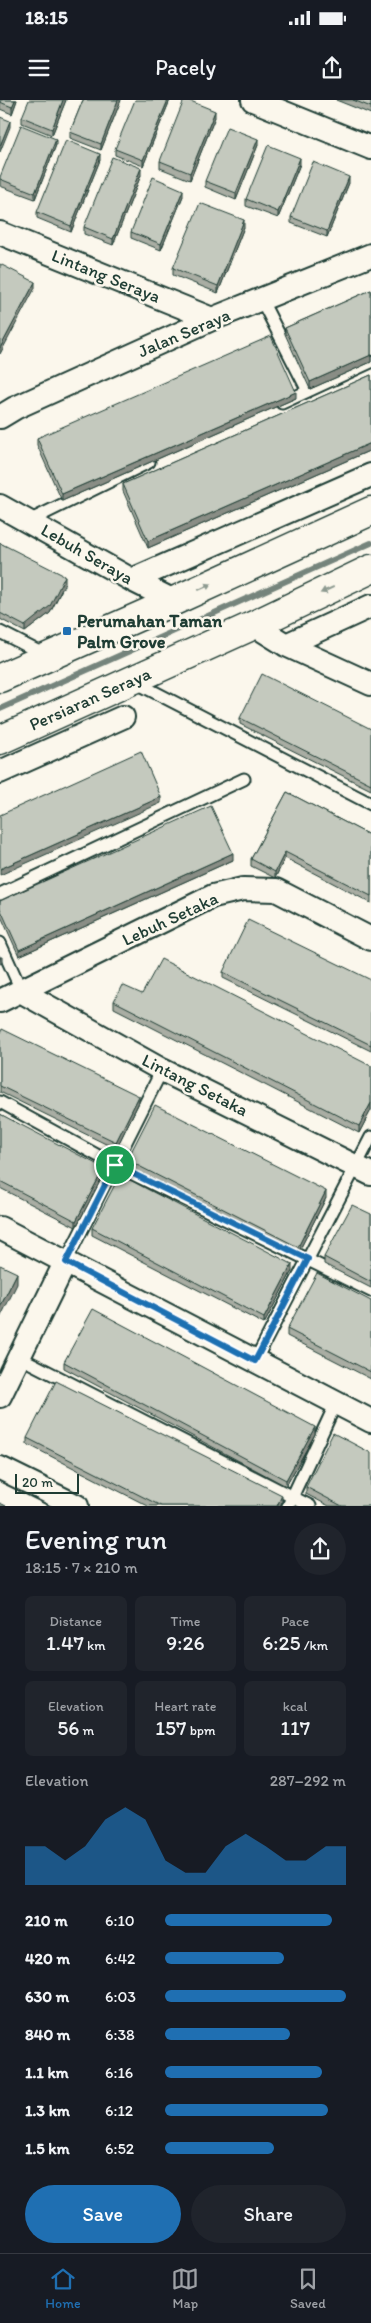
<!DOCTYPE html>
<html lang="en">
<head>
<meta charset="utf-8">
<style>
	:root { --surface:#171b24; --page:#20242c; --text:#f1f3f6; --muted:#9ea1a6; --line:#363941; --accent:#1f6fb2 }
	body { margin:0; font-family:Itim,sans-serif; background:var(--page); color:var(--text); height:100vh; display:flex; flex-direction:column; font-size:19px; white-space:nowrap }
	* { box-sizing:border-box; margin:0 }
	p { font-size:16px; color:var(--muted) }
	.icon { flex:none; width:28px; height:28px; fill:none; stroke:currentColor; stroke-width:2; stroke-linecap:round; stroke-linejoin:round }
	.map { position:relative; height:1406px; overflow:hidden }
	.details { display:flex; flex-direction:column; background:var(--surface); flex:1 }
	.details>* { flex:none }
	.scale { position:absolute; left:15px; bottom:12px; width:64px; box-sizing:border-box; padding-left:5px; border:2px solid #1f3d34; border-top:0; font-size:14px; line-height:18px; white-space:nowrap; color:#1f3d34; -webkit-text-stroke:4px #fbf7ec; paint-order:stroke }
	.pin { position:absolute; display:grid; place-items:center; width:42px; height:42px; color:#fff; margin:-21px; border:2px solid #fff; border-radius:50%; box-shadow:0 1px 5px #0007 }
	.round { display:grid; place-items:center; flex:none; width:52px; height:52px; border-radius:26px; background:var(--page) }
	.head { display:flex; align-items:center; justify-content:space-between; height:85px; padding:0 25px }
	h1 { font-size:28px; font-weight:600; line-height:38px }
	.metrics { display:grid; grid-template-columns:repeat(3,1fr); gap:8px; height:85px; padding:5px 25px }
	.metrics div { display:grid; align-content:center; border-radius:8px; background:var(--page); text-align:center }
	.metrics b { font-size:21px; font-weight:600 }
	.metrics small { font-size:14px; font-weight:400 }
	.metrics p { font-size:14px }
	.chart { height:140px; padding:10px 25px }
	.chart p { display:flex; justify-content:space-between }
	.chart svg { width:100%; height:90px; margin-top:5px; fill:var(--accent); opacity:.7 }
	.action { display:flex; gap:10px; margin-top:auto; padding:10px 25px }
	.action a { flex:1; height:58px; border-radius:30px; background:var(--accent); color:#fff; font-size:20px; font-weight:600; line-height:58px; text-align:center }
	.action a+a { background:var(--page); color:var(--text) }
	ul { padding:0 25px; list-style:none; font-size:16px }
	li { display:grid; grid-template-columns:80px 60px 1fr; align-items:center; height:38px }
	li i { height:12px; border-radius:6px; background:var(--accent) }
	.status { display:flex; justify-content:space-between; align-items:center; height:35px; padding:0 25px; background:var(--surface); direction:ltr }
	.status svg { height:14px; fill:currentColor }
	header { display:flex; justify-content:space-between; align-items:center; height:65px; padding:0 25px; background:var(--surface); font-size:22px; font-weight:600 }
	.tab-bar { display:flex; justify-content:space-around; align-items:center; height:70px; border-top:1px solid var(--line); background:var(--surface); font-size:14px; color:var(--muted) }
	.tab-bar a { display:grid; justify-items:center; gap:2px }
	.tab-bar .active { color:var(--accent) }
	.map>svg:first-child { display:block }
	.lines { fill:none; stroke-linecap:round; stroke-linejoin:round }
	.stream { stroke:#74847b; stroke-width:6 }
	.lane-casing { stroke:#1f3d34; stroke-width:15 }
	.street-casing { stroke:#1f3d34; stroke-width:26 }
	.secondary-casing { stroke:#1f3d34; stroke-width:31 }
	.lane { stroke:#fbf7ec; stroke-width:11 }
	.street { stroke:#fbf7ec; stroke-width:22 }
	.secondary { stroke:#fbf7ec; stroke-width:28 }
	.wall { fill:#a9ada3; stroke:#1f3d34 }
	.shaded-wall { fill:#898d85; stroke:#1f3d34 }
	.building { fill:#c4c9be; stroke:#1f3d34 }
	.oneway { fill:#8d9a90 }
	.route-casing { stroke:#fff; stroke-width:10 }
	.route { stroke:#1f6fb2; stroke-width:6 }
	.poi-dot { fill:#1f6fb2; stroke:#fbf7ec; stroke-width:2 }
	.labels { text-anchor:middle; stroke-width:5; stroke-linejoin:round; paint-order:stroke }
	.street-label { font-size:18px; fill:#1f3d34; stroke:#fbf7ec }
	.poi-label { font-size:18px; font-weight:bold; fill:#1f3d34; stroke:#fbf7ec; text-anchor:start }
</style>
</head>
<body>
<div class="status"><b>18:15</b><svg viewBox="0 0 49 12"><path d="M0 12V9h3v3zM5 12V6h3v6zM10 12V3h3v9zM15 12V0h3v12zM26 1h20v11H26zM47 4h2v5h-2z"/></svg></div>
<header><svg class="icon" aria-label="menu" viewBox="0 0 24 24"><path d="M4 6h16M4 12h16M4 18h16"/></svg>Pacely<svg class="icon" aria-label="share" viewBox="0 0 24 24"><path d="M12 15V3M7 8l5-5 5 5M5 13v7h14v-7"/></svg></header>
<div class="map">
<svg width="371" height="1406" viewBox="0 0 371 1406">
	<rect width="100%" height="100%" fill="#fbf7ec"/>
	<filter id="ink" filterUnits="userSpaceOnUse"><feTurbulence type="fractalNoise" baseFrequency=".02" numOctaves="2"/><feDisplacementMap in="SourceGraphic" scale="10" xChannelSelector="R" yChannelSelector="G"/><feConvolveMatrix kernelMatrix="1 2 1 2 8 2 1 2 1" color-interpolation-filters="sRGB"/></filter>
	<g filter="url(#ink)">
		<g class="lines">
			<!-- stream -->
			<path class="stream" d="M0 609 371 443"/>
			<!-- lane casing -->
			<g class="lane-casing">
				<path id="lane" d="M262 201 308 291
					M282 303 371 262
					M29 421 149 362
					M0 532 45 555
					M135 582 371 704
					M0 794 244 679
					M0 843 22 892
					M0 1002 115 1065 371 1191
					M66 1161 162 970
					M19 1257 310 1406
					M255 1261 371 1037
					M288 1406 336 1303"/>
			</g>
			<!-- street casing -->
			<g class="street-casing">
				<path id="street" d="M253 0 371 48
					M0 133 212 219
					M0 317 15 308 212 219 371 155
					M0 406 132 480 174 501
					M132 480 371 375
					M254 525 286 545 371 584
					M286 545 371 506
					M0 672 123 617
					M22 892 162 970 371 1074
					M0 901 213 796 243 789 276 790 371 839
					M0 1128 371 1321
					M0 1296 66 1161
					M0 1368 77 1406"/>
			</g>
			<!-- secondary casing -->
			<g class="secondary-casing">
				<path id="secondary" d="M0 578 174 501 371 411
					M0 640 254 525 371 469"/>
			</g>
			<!-- lane -->
			<use href="#lane" class="lane"/>
			<!-- street -->
			<use href="#street" class="street"/>
			<!-- secondary -->
			<use href="#secondary" class="secondary"/>
		</g>
		<!-- wall -->
		<path class="wall" d="M0 0H17L12 14 0 9Z
			M66 0 52 35 22 23V17Z
			M83 0H121L101 50 70 38V32Z
			M170 0 143 66 115 55V49Z
			M336 0H371V14Z
			M215 17 190 80 160 68V61Z
			M56 45 35 99 0 86V77Z
			M258 45 236 100 205 87V81Z
			M100 60 71 132 37 118V112Z
			M300 64 278 118 246 106V99Z
			M141 75 113 145 84 134V127Z
			M349 83 327 137 291 123V117Z
			M183 96 161 150 131 138V132Z
			M244 127 218 193 173 175V168Z
			M371 190V262L310 289 285 234V228Z
			M371 275V350L148 448 123 391V384Z
			M296 298 62 401 37 345V338Z
			M0 443 65 483 50 513 25 532 0 519Z
			M240 618 371 629V690L240 624Z
			M287 692 371 736V803L285 758 275 778 251 766V759Z
			M233 760 19 856 0 814V801Z
			M223 872 371 880V951L223 878Z
			M114 901 371 966V1010L359 1033 114 908Z
			M0 934 139 1002 116 1049 0 992Z
			M0 1014 104 1074 76 1127 0 1088Z
			M127 1060 326 1098 298 1153 127 1067Z
			M371 1114V1188L324 1164V1157Z
			M92 1128 292 1171 264 1224 92 1135Z
			M371 1201V1279L287 1236V1229Z
			M64 1262 315 1334 286 1386 64 1268Z
			M27 1338 282 1402 280 1406H148L27 1344Z
			M306 1387 371 1406H329L306 1394Z"/>
		<!-- shaded-wall -->
		<path class="shaded-wall" d="M15 0H17L12 14V7Z
			M63 0H66L52 35V29Z
			M118 0H121L101 50V44Z
			M168 0H170L143 66V60Z
			M215 11V17L190 80V73Z
			M10 21V27L0 52V46Z
			M56 39V45L35 99V93Z
			M258 39V45L236 100V93Z
			M100 54V60L71 132V126Z
			M300 58V64L278 118V112Z
			M141 68V75L113 145V139Z
			M349 77V83L327 137V131Z
			M183 90V96L161 150V144Z
			M244 120V127L218 193V186Z
			M35 182V188L0 254V248Z
			M371 255V262L310 289V282Z
			M296 292V298L62 401V394Z
			M371 343V350L148 448V441Z
			M65 476V483L50 513 25 532V526Z
			M161 697V703L0 775V769Z
			M285 752V758L275 778V772Z
			M233 753V760L19 856V850Z
			M0 857H2V863L0 864Z
			M139 996V1002L116 1049V1042Z
			M371 1003V1010L359 1033V1026Z
			M104 1068V1074L76 1127V1121Z
			M326 1091V1098L298 1153V1147Z
			M292 1164V1171L264 1224V1218Z
			M17 1173V1184L0 1218V1207Z
			M315 1327V1334L286 1386V1380Z
			M282 1395V1402L280 1406H277Z"/>
		<!-- building -->
		<path class="building" d="M0 0H15L12 7 0 2Z
			M29 0H63L52 29 22 17Z
			M83 0H118L101 44 70 32Z
			M135 0H168L143 60 115 49Z
			M184 0H188L215 11 190 73 160 61Z
			M353 0H371V7Z
			M0 17 10 21 0 46Z
			M21 25 56 39 35 93 0 79V77Z
			M227 27 258 39 236 93 205 81Z
			M66 40 100 54 71 126 37 112Z
			M268 45 300 58 278 112 246 99Z
			M112 57 141 68 113 139 84 127Z
			M313 62 349 77 327 131 291 117Z
			M153 77 183 90 161 144 131 132Z
			M200 103 244 120 218 186 173 168Z
			M0 164 35 182 0 248Z
			M371 190V255L310 282 285 228Z
			M271 236 296 292 62 394 37 338Z
			M371 275V343L148 441 123 384Z
			M0 443 65 476 50 506 25 526 0 513Z
			M262 574 371 629V684L240 618Z
			M141 651 161 697 0 769V715Z
			M287 692 371 736V796L285 752 275 772 251 759Z
			M211 706 233 753 19 850 0 808V801Z
			M248 820 371 880V945L223 872Z
			M161 859 371 966V1003L359 1026 114 901 122 885 142 894Z
			M2 929 139 996 116 1042 0 986V934Z
			M155 1005 326 1091 298 1147 127 1060Z
			M0 1014 104 1068 76 1121 0 1081Z
			M120 1075 292 1164 264 1218 92 1128Z
			M352 1105 371 1114V1182L324 1157Z
			M0 1165 17 1173 0 1207Z
			M317 1173 371 1201V1272L287 1229Z
			M93 1209 315 1327 286 1380 64 1262Z
			M56 1281 282 1395 277 1406H161L27 1338Z
			M333 1333 371 1353V1406H342L306 1387Z
			M0 1403 6 1406H0Z"/>
		<!-- one-way arrows -->
		<defs><path id="oneway-solid" d="M-6-.8H1V-3.2L6.5 0L1 3.2V.8H-6Z" transform="scale(1.25)"/></defs>
		<g class="oneway">
			<use href="#oneway-solid" transform="translate(205 487) rotate(-25)"/>
			<use href="#oneway-solid" transform="translate(327 490) rotate(155)"/>
		</g>
	</g>
	<g class="lines" filter="url(#ink)">
		<!-- route casing -->
		<g class="route-casing">
			<path id="route" d="M115 1065 308 1159 255 1261 66 1162Z"/>
		</g>
		<!-- route -->
		<use href="#route" class="route"/>
	</g>
	<!-- markers -->
	<rect class="poi-dot" x="62" y="526" width="10" height="10" rx="2.5"/>
	<g class="labels">
		<!-- street labels -->
		<g class="street-label">
			<text transform="translate(106 176) rotate(22)" y="6">Lintang Seraya</text>
			<text transform="translate(184 233) rotate(-23)" y="6">Jalan Seraya</text>
			<text transform="translate(87 454) rotate(30)" y="6">Lebuh Seraya</text>
			<text transform="translate(90 599) rotate(-24)" y="6">Persiaran Seraya</text>
			<text transform="translate(170 819) rotate(-25)" y="6">Lebuh Setaka</text>
			<text transform="translate(195 985) rotate(27)" y="6">Lintang Setaka</text>
		</g>
		<!-- poi labels -->
		<g class="poi-label">
			<text x="77" y="527">Perumahan Taman<tspan x="77" dy="21">Palm Grove</tspan></text>
		</g>
	</g>
</svg>
<div class="scale">20 m</div>
<div class="pin" style="left:115px;top:1065px;background:#1e9e55"><svg class="icon" aria-label="arrive" viewBox="0 0 24 24"><path d="M6 21V4h12l-3 4 3 4H6"/></svg></div>
</div>
<section class="details">
<div class="head"><div><h1>Evening run</h1><p>18:15 · 7 × 210 m</p></div><a class="round"><svg class="icon" aria-label="share" viewBox="0 0 24 24"><path d="M12 15V3M7 8l5-5 5 5M5 13v7h14v-7"/></svg></a></div>
<div class="metrics">
<div><p>Distance</p><b>1.47<small> km</small></b></div>
<div><p>Time</p><b>9:26</b></div>
<div><p>Pace</p><b>6:25<small> /km</small></b></div>
</div>
<div class="metrics">
<div><p>Elevation</p><b>56<small> m</small></b></div>
<div><p>Heart rate</p><b>157<small> bpm</small></b></div>
<div><p>kcal</p><b>117</b></div>
</div>
<div class="chart"><p><span>Elevation</span>287–292 m</p>
<svg viewBox="0 0 160 44" preserveAspectRatio="none"><path d="M0 44V25L10 25L20 32L30 25L40 12L50 6L60 12L70 32L80 38L90 38L100 25L110 19L120 25L130 32L140 32L150 25L160 25V44z"/></svg>
</div>
<ul>
<li><b>210 m</b>6:10<i style="width:92%"></i></li>
<li><b>420 m</b>6:42<i style="width:66%"></i></li>
<li><b>630 m</b>6:03<i style="width:100%"></i></li>
<li><b>840 m</b>6:38<i style="width:69%"></i></li>
<li><b>1.1 km</b>6:16<i style="width:87%"></i></li>
<li><b>1.3 km</b>6:12<i style="width:90%"></i></li>
<li><b>1.5 km</b>6:52<i style="width:60%"></i></li>
</ul>
<div class="action"><a>Save</a><a>Share</a></div>
</section>
<nav class="tab-bar">
<a class="active"><svg class="icon" aria-label="home" viewBox="0 0 24 24"><path d="M3 11l9-7 9 7M6 9v11h12V9"/></svg>Home</a>
<a><svg class="icon" aria-label="map" viewBox="0 0 24 24"><path d="M3 6l6-2 6 2 6-2v14l-6 2-6-2-6 2zM9 4v14M15 6v14"/></svg>Map</a>
<a><svg class="icon" aria-label="saved" viewBox="0 0 24 24"><path d="M7 4h10v16l-5-4-5 4z"/></svg>Saved</a>
</nav>
</body>
</html>
